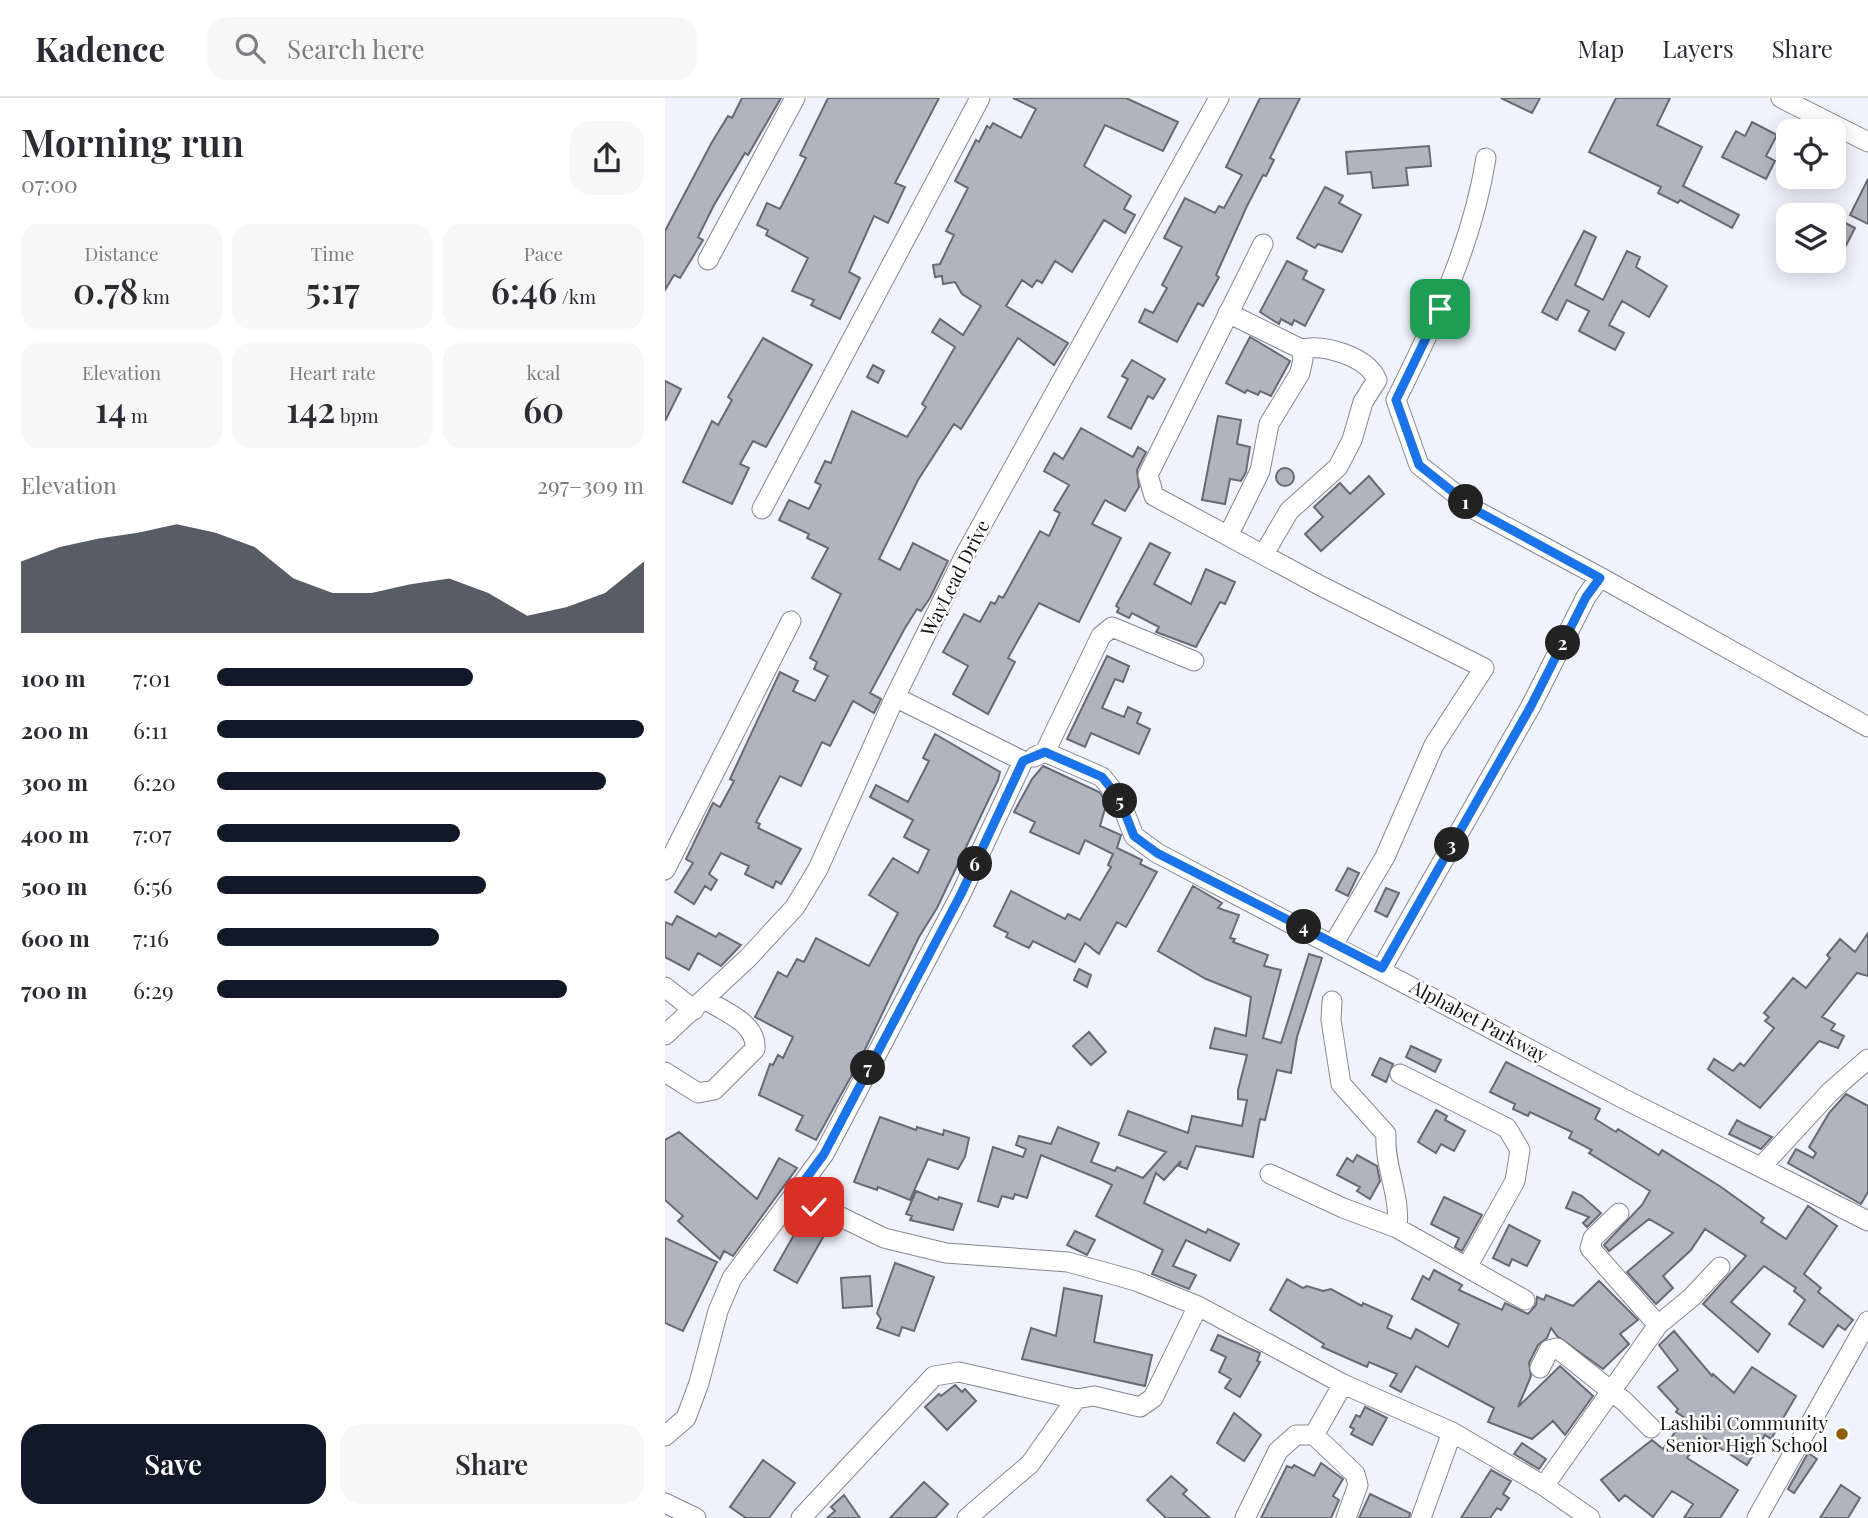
<!DOCTYPE html>
<html lang="en">
<head>
<meta charset="utf-8">
<style>
	:root { --surface:#fff; --page:#f7f7f7; --text:#2b2b33; --muted:#7c7c81; --line:#e1e1e2; --accent:#111827 }
	body { margin:0; font-family:"Playfair Display",serif; background:var(--page); color:var(--text); height:100vh; display:flex; flex-direction:column; font-size:26px; white-space:nowrap }
	* { box-sizing:border-box; margin:0 }
	p { font-size:23px; color:var(--muted) }
	.icon { flex:none; width:38px; height:38px; fill:none; stroke:currentColor; stroke-width:2; stroke-linecap:round; stroke-linejoin:round }
	.map { position:relative; flex:1; overflow:hidden }
	.panel { display:flex; flex-direction:column; background:var(--surface); width:665px }
	.panel>* { flex:none }
	.controls { position:absolute; left:1111px; top:21px; display:grid; gap:14px }
	.controls a { display:grid; place-items:center; width:70px; height:70px; border-radius:14px; background:var(--surface); box-shadow:0 4px 18px #0003; font-size:35px }
	.pin { position:absolute; display:grid; place-items:center; width:60px; height:60px; color:#fff; margin:-30px; border-radius:14px; box-shadow:0 4px 10px #0006 }
	.km { position:absolute; width:35px; height:35px; margin:-18px; border-radius:50%; background:#222; color:#fff; font-size:19px; line-height:35px; text-align:center }
	.round { display:grid; place-items:center; flex:none; width:74px; height:74px; border-radius:21px; background:var(--page) }
	.headline { display:flex; align-items:center; justify-content:space-between; height:119px; padding:0 21px }
	h1 { font-size:38px; font-weight:600; line-height:52px }
	.stats { display:grid; grid-template-columns:repeat(3,1fr); gap:10px; height:119px; padding:7px 21px }
	.stats div { display:grid; align-content:center; border-radius:18px; background:var(--page); text-align:center }
	.stats b { font-size:35px; font-weight:600 }
	.stats small { font-size:19px; font-weight:400 }
	.stats p { font-size:19px }
	.chart { height:196px; padding:14px 21px }
	.chart p { display:flex; justify-content:space-between }
	.chart svg { width:100%; height:126px; margin-top:7px; fill:var(--accent); opacity:.7 }
	.cta { display:flex; gap:14px; margin-top:auto; padding:14px 21px }
	.cta a { flex:1; height:80px; border-radius:21px; background:var(--accent); color:#fff; font-size:28px; font-weight:600; line-height:80px; text-align:center }
	.cta a+a { background:var(--page); color:var(--text) }
	ul { padding:0 21px; list-style:none; font-size:23px }
	li { display:grid; grid-template-columns:112px 84px 1fr; align-items:center; height:52px }
	li i { height:18px; border-radius:9px; background:var(--accent) }
	header { display:flex; align-items:center; gap:42px; box-sizing:border-box; height:98px; padding:0 35px; background:var(--surface); border-bottom:2px solid var(--line) }
	header strong { font-size:33px }
	nav { display:flex; gap:38px; margin-inline-start:auto; font-size:24px }
	.search { width:490px; height:63px; background:var(--page); display:flex; align-items:center; gap:18px; box-sizing:border-box; padding:0 24px; border-radius:21px; color:var(--muted); font-size:26px }
	main { display:flex; flex:1; min-height:0 }
	.map>svg:first-child { display:block }
	.building { fill:#b1b4be; stroke:#676a73; stroke-width:2 }
	.lines { fill:none; stroke-linecap:round; stroke-linejoin:round }
	.minor-casing { stroke:#858891; stroke-width:21 }
	.minor { stroke:#fff; stroke-width:19 }
	.route-casing { stroke:#fff; stroke-width:14 }
	.route { stroke:#1a73e8; stroke-width:9 }
	.poi-dot { fill:#8e5e09; stroke:#fff; stroke-width:2.5 }
	.labels { text-anchor:middle; stroke-width:5; stroke-linejoin:round; paint-order:stroke }
	.street-label { font-size:19px; fill:#121317; stroke:#fff }
	.poi-label { font-size:19px; fill:#121317; stroke:#fff; text-anchor:end }
</style>
</head>
<body>
<header>
<strong>Kadence</strong>
<div class="search"><svg class="icon" aria-label="search" viewBox="0 0 24 24"><circle cx="10" cy="10" r="6"/><path d="M15 15l6 6"/></svg>Search here</div>
<nav><a>Map</a><a>Layers</a><a>Share</a></nav>
</header>
<main>
<section class="panel">
<div class="headline"><div><h1>Morning run</h1><p>07:00</p></div><a class="round"><svg class="icon" aria-label="share" viewBox="0 0 24 24"><path d="M12 15V3M7 8l5-5 5 5M5 13v7h14v-7"/></svg></a></div>
<div class="stats">
<div><p>Distance</p><b>0.78<small> km</small></b></div>
<div><p>Time</p><b>5:17</b></div>
<div><p>Pace</p><b>6:46<small> /km</small></b></div>
</div>
<div class="stats">
<div><p>Elevation</p><b>14<small> m</small></b></div>
<div><p>Heart rate</p><b>142<small> bpm</small></b></div>
<div><p>kcal</p><b>60</b></div>
</div>
<div class="chart"><p><span>Elevation</span>297–309 m</p>
<svg viewBox="0 0 160 44" preserveAspectRatio="none"><path d="M0 44V19L10 14L20 11L30 9L40 6L50 9L60 14L70 25L80 30L90 30L100 27L110 25L120 30L130 38L140 35L150 30L160 19V44z"/></svg>
</div>
<ul>
<li><b>100 m</b>7:01<i style="width:60%"></i></li>
<li><b>200 m</b>6:11<i style="width:100%"></i></li>
<li><b>300 m</b>6:20<i style="width:91%"></i></li>
<li><b>400 m</b>7:07<i style="width:57%"></i></li>
<li><b>500 m</b>6:56<i style="width:63%"></i></li>
<li><b>600 m</b>7:16<i style="width:52%"></i></li>
<li><b>700 m</b>6:29<i style="width:82%"></i></li>
</ul>
<div class="cta"><a>Save</a><a>Share</a></div>
</section>
<div class="map">
<svg width="1203" height="1420" viewBox="0 0 1203 1420">
	<rect width="100%" height="100%" fill="#f0f3fe"/>
	<!-- building -->
	<path class="building" d="M77 0H116L83 57 80 55 49 107 33 139 38 142 15 180 9 177 0 192V133L47 44 63 18 67 20Z
		M163 0H274L230 85 240 89 223 125 209 118 184 174 195 180 175 221 146 207 149 202 127 193 143 160 101 137 103 132 92 127 102 105 115 111 141 60 135 57Z
		M348 0H461L513 24 498 53 440 27 419 68 466 98 459 111 470 117 460 135 439 122 407 174 390 163 377 185 372 182 367 189 357 182 341 208 403 245 389 267 353 240 296 331 289 326 253 382 214 461 235 472 248 445 283 463 265 500 256 513 252 511 240 530 205 595 216 601 209 615 188 603 165 648 157 644 136 688 115 678 91 724 95 726 93 730 136 751 116 786 111 783 108 790 80 776 84 768 56 755 44 776 52 782 46 792 40 788 29 806 10 794 28 765 21 761 48 705 55 709 69 683 65 681 115 574 133 583 128 593 150 603 163 578 149 571 152 564 145 560 176 496 147 480 163 450 142 440 144 436 114 422 124 402 144 411 156 387 150 384 160 363 166 365 187 313 242 339 261 309 257 306 290 249 267 234 275 221 298 237 316 208 297 196 290 184 278 186 277 178 270 179 268 167 275 166 289 137 281 133 303 90 290 83 311 42 314 44 322 28 325 30 328 25 356 40 371 11Z
		M595 0H635L605 60 609 62 601 78 598 77 582 108 551 177 554 179 538 208 533 205 512 244 474 224 480 211 488 215 502 190 497 187 517 149 499 140 520 100 550 115 554 108 559 110 577 77 561 69Z
		M836 0H875L867 15Z
		M951 0H1005L992 27 1037 49 1018 88 1074 117 1067 130 1015 102 1013 105 993 95 996 89 924 54Z
		M1087 24 1112 37 1101 58 1110 63 1101 81 1057 59 1071 33 1080 38Z
		M764 48 766 68 741 70 743 87 708 90 706 74 683 76 681 54Z
		M1203 81V126L1185 117Z
		M660 89 678 98 674 105 696 117 677 154 653 146 650 150 632 140Z
		M1169 119 1190 130 1169 171Z
		M919 133 931 139 910 187 938 202 962 153 975 159 971 169 1002 188 984 219 957 203 944 227 959 235 950 252 914 233 924 213 902 202 892 222 877 214Z
		M622 163 642 173 638 181 659 192 640 228 629 222 627 227 616 221 614 226 595 214Z
		M585 239 625 263 606 298 595 293 593 297 582 292 580 295 561 285Z
		M98 240 147 267 101 349 88 343 75 366 84 370 67 406 18 384 47 323 53 327 67 302 63 299Z
		M467 262 500 281 488 301 483 298 466 331 443 319 463 281 457 278Z
		M208 267 219 273 213 285 202 279Z
		M0 283 16 291 0 323Z
		M553 318 576 322 572 346 585 349 581 374 576 383 565 381 560 406 537 402Z
		M416 330 468 359 473 349 481 354 472 372 474 389 460 413 440 402 427 426 456 440 414 524 374 505 343 560 350 564 323 616 288 596 303 568 278 554 299 516 315 524 326 504 330 506 334 498 338 500 375 433 384 438 395 415 389 412 404 387 379 373 389 355 398 361Z
		M611 379a9 9 0 1 1 18 0a9 9 0 1 1-18 0Z
		M704 378 719 396 656 453 640 436 658 419 649 409 675 385 685 396Z
		M485 445 505 455 489 486 526 506 541 471 570 484 560 506 555 504 531 549 491 534 494 529 467 515 464 520 452 514 454 510 451 508Z
		M442 558 464 568 458 584 450 581 437 610 459 619 463 609 476 615 472 625 485 631 474 656 426 635 420 649 402 641Z
		M270 636 335 674 333 682 272 810 254 839 194 964 151 1042 131 1032 138 1018 94 997 105 966 108 967 113 957 118 960 128 939 90 919 113 874 122 879 132 861 139 864 151 840 204 868 233 815 204 797 228 760 253 775 264 752 239 739 248 722 205 699 211 687 243 704 264 663 258 660Z
		M378 668 434 694 442 704 435 728 456 737 452 750 477 762 475 766 492 774 461 829 452 824 434 856 420 845 410 864 368 843 364 850 341 839 343 835 329 828 346 793 400 821 403 816 415 822 446 769 443 767 448 756 420 742 414 756 365 734 370 724 349 714 367 681Z
		M683 770 694 775 683 798 671 792Z
		M528 788 557 805 553 810 574 817 565 840 570 841 568 844 603 857 599 868 616 872 598 940 616 945 644 856 657 860 632 939 626 975 612 972 600 1022 595 1021 588 1059 531 1048 522 1071 514 1068 516 1063 499 1082 491 1075 479 1105 541 1135 543 1131 574 1146 565 1163 521 1142 508 1168 531 1177 524 1191 487 1176 498 1152 431 1118 447 1087 437 1082 376 1057 362 1100 350 1096 348 1101 337 1098 333 1109 313 1103 328 1049 358 1059 361 1051 351 1047 354 1038 386 1046 393 1029 434 1045 426 1064 450 1073 452 1069 478 1080 501 1054 454 1037 463 1013 523 1035 527 1018 577 1028 582 1002 573 1001V992L582 957 545 950 550 930 581 938 586 899 541 881 493 853Z
		M721 790 734 795 722 819 710 813Z
		M12 818 51 839 54 835 76 847 56 868 33 855 24 872 0 859V824L7 827Z
		M1203 835V878L1192 875 1157 919 1170 926 1166 932 1179 938 1173 950 1154 943 1095 1010 1043 971 1049 961 1068 973 1075 965 1079 968 1109 930 1100 923 1104 919 1099 915 1128 880 1141 890 1165 860 1162 857 1175 841 1190 854Z
		M414 871 426 877 422 889 409 882Z
		M424 934 441 954 426 967 408 948Z
		M746 948 776 962 770 974 741 959Z
		M715 960 728 966 721 984 707 977Z
		M841 964 935 1011 930 1021 951 1034 953 1031 994 1057 997 1052 1056 1089 1099 1120 1096 1124 1121 1141 1143 1108 1172 1128 1139 1176 1156 1190 1153 1194 1188 1222 1180 1232 1173 1227 1158 1249 1124 1226 1140 1202 1129 1193 1131 1190 1099 1168 1066 1204 1105 1236 1093 1254 1038 1206 1081 1158 1040 1131 1026 1152 998 1178 1008 1190 991 1206 962 1174 1008 1135 984 1121 944 1153 939 1147 977 1107 985 1093 924 1055 927 1052 904 1040 907 1034 865 1014 863 1018 848 1011 850 1006 825 994Z
		M1181 996 1203 1008V1094L1196 1106 1123 1065 1131 1051 1148 1060 1151 1055 1144 1049 1164 1015Z
		M771 1012 782 1018 780 1022 800 1033 789 1053 776 1046 771 1055 753 1044Z
		M215 1019 251 1032 252 1029 278 1037 279 1032 304 1040 300 1059 293 1071 263 1061 245 1102 213 1089 212 1092 189 1084Z
		M1072 1022 1079 1026 1107 1039 1096 1051 1064 1036Z
		M14 1034 92 1101 114 1060 132 1070 68 1158 59 1153 55 1161 13 1123 18 1118 0 1102V1042Z
		M692 1057 712 1068 715 1083 705 1101 692 1093 695 1089 672 1077 682 1060 688 1064Z
		M251 1093 273 1102 274 1099 297 1106 288 1132 245 1122 247 1118 241 1116Z
		M908 1094 917 1098 936 1115 922 1129 918 1125 924 1119 901 1110Z
		M779 1099 817 1117 797 1153 790 1149 794 1140 766 1126Z
		M138 1121 161 1134 132 1185 109 1172Z
		M844 1127 875 1143 862 1168 847 1161 844 1168 828 1160Z
		M410 1133 430 1142 422 1157 402 1147Z
		M0 1140 52 1164 18 1233 0 1225Z
		M230 1165 269 1179 249 1233 237 1229 234 1238 212 1230 216 1221 212 1215Z
		M769 1172 797 1187 794 1192 837 1212 840 1205 863 1216 871 1207 872 1199 879 1202 881 1197 908 1208 934 1183 973 1222 955 1236 964 1246 938 1271 892 1238 886 1230 882 1240 873 1247 864 1265 866 1278 853 1309 895 1268 928 1298 900 1337 888 1323 867 1341 823 1324 829 1310 751 1268 736 1294 725 1288 732 1276 704 1264 702 1269 657 1249 659 1246 605 1212 622 1181 638 1190 642 1188 658 1193 666 1191 697 1208 698 1205 727 1218 722 1230 746 1241 751 1231 783 1249 794 1226 747 1201 758 1178 764 1182Z
		M205 1178 207 1208 178 1210 176 1180Z
		M399 1190 437 1198 429 1244 487 1257 480 1288 357 1261 366 1230 391 1238Z
		M1009 1233 1047 1278 1048 1276 1069 1295 1087 1269 1131 1298 1106 1341 1100 1337 1082 1367 1038 1339 1022 1360 1073 1392 1055 1420H1019L1028 1406 1007 1393 988 1419 960 1397 954 1403 936 1382 987 1342 998 1351 1020 1320 1011 1314 1013 1311 993 1289 1013 1272 994 1247Z
		M553 1237 595 1255 592 1263 595 1264 575 1299 560 1290 566 1281 554 1274 561 1259 546 1252Z
		M290 1287 297 1294 300 1291 311 1303 282 1332 260 1309 274 1296 276 1298Z
		M700 1309 722 1320 707 1347 686 1336 689 1331 685 1329 691 1317 695 1319Z
		M569 1315 596 1337 579 1363 552 1345Z
		M857 1345 881 1361 874 1371 849 1356Z
		M1143 1355 1152 1361 1129 1395 1123 1391Z
		M98 1362 130 1385 104 1420H81L65 1409Z
		M656 1365 678 1381 668 1398 674 1402 666 1420H596L622 1368 627 1370 629 1367 649 1378Z
		M826 1372 846 1383 838 1396 844 1400 836 1412 832 1410 825 1420H796Z
		M506 1378 522 1392 518 1396 545 1420H501L482 1402Z
		M259 1384 283 1406 270 1420H225Z
		M1176 1387 1195 1400 1183 1420H1155Z
		M705 1396 745 1415 744 1420H694Z
		M179 1397 195 1420H162L170 1413 166 1409Z"/>
	<g class="lines">
		<!-- minor casing -->
		<g class="minor-casing">
			<path id="minor" d="M1116 0 1203 44
				M598 146 483 377 489 398 656 488 819 570 769 647 720 759 669 845
				M43 162 130 0
				M563 215 636 251 638 261 635 275 604 326 595 373 564 436
				M97 411 315 0
				M599 456 624 413 673 369 687 342 698 304 712 282C702 258 659 246 636 251
				M935 479 1203 629
				M230 599 358 663 296 796 159 1056 126 1101 174 1118 219 1140 281 1155 403 1164 471 1183 533 1208 678 1286 787 1334 879 1388 925 1420
				M380 654 437 679 454 700 469 738 492 755 961 1002 1203 1123
				M369 659 380 654 436 538 447 529 529 563
				M0 772 126 523
				M717 870 866 608 921 499 935 479 812 413 754 367 731 302C770 223 807 148 821 60
				M0 889 29 912
				M667 903 666 922 676 986 721 1036C719 1069 736 1097 732 1130
				M0 937 83 860 130 809 153 771 230 599 301 455 554 0
				M0 974 33 995 49 992 90 951C92 925 60 914 41 902
				M735 976 842 1030 855 1052 850 1083 802 1169
				M1096 1069 1165 994 1203 961
				M605 1076 678 1110 732 1130 860 1202
				M954 1115 928 1140 925 1150 993 1227
				M875 1270 884 1252 892 1250 960 1304 986 1330
				M649 1337 678 1286
				M0 1338 21 1320 34 1285 53 1213 67 1180 126 1101
				M879 1388 993 1227 1027 1199 1055 1169
				M0 1405 31 1420
				M136 1420 269 1278 294 1274 411 1301
				M302 1420 365 1366 411 1301 429 1298 475 1309 488 1300 533 1208
				M580 1420 613 1353 631 1337H649L690 1376 693 1387 681 1420
				M756 1420 787 1334
				M1092 1420 1203 1223"/>
		</g>
		<!-- minor -->
		<use href="#minor" class="minor"/>
	</g>
	<g class="lines">
		<!-- route casing -->
		<g class="route-casing">
			<path id="route" d="M149 1109 126 1101 159 1056 296 796 358 663 380 654 437 679 454 700 469 738 492 755 717 870 866 608 921 499 935 480 812 413 754 367 731 302 775 211"/>
		</g>
		<!-- route -->
		<use href="#route" class="route"/>
	</g>
	<!-- markers -->
	<circle class="poi-dot" cx="1177" cy="1336" r="7"/>
	<g class="labels">
		<!-- street labels -->
		<g class="street-label">
			<text transform="translate(290 480) rotate(-63)" y="7">WayLead Drive</text>
			<text transform="translate(814 923) rotate(28)" y="7">Alphabet Parkway</text>
		</g>
		<!-- poi labels -->
		<g class="poi-label">
			<text x="1163" y="1332">Lashibi Community<tspan x="1163" dy="22">Senior High School</tspan></text>
		</g>
	</g>
</svg>
<div class="controls">
<a><svg class="icon" aria-label="locate" viewBox="0 0 24 24"><circle cx="12" cy="12" r="6"/><path d="M12 2v4M12 18v4M2 12h4M18 12h4"/></svg></a>
<a><svg class="icon" aria-label="layers" viewBox="0 0 24 24"><path d="M12 4l9 5-9 5-9-5zM3 14l9 5 9-5"/></svg></a>
</div>
<div class="pin" style="left:775px;top:211px;background:#1e9e55"><svg class="icon" aria-label="arrive" viewBox="0 0 24 24"><path d="M6 21V4h12l-3 4 3 4H6"/></svg></div>
<div class="pin" style="left:149px;top:1109px;background:#d93025"><svg class="icon" aria-label="check" viewBox="0 0 24 24"><path d="M5 12l5 5 9-10"/></svg></div>
<b class="km" style="left:801px;top:404px">1</b>
<b class="km" style="left:898px;top:545px">2</b>
<b class="km" style="left:787px;top:747px">3</b>
<b class="km" style="left:639px;top:829px">4</b>
<b class="km" style="left:455px;top:703px">5</b>
<b class="km" style="left:310px;top:766px">6</b>
<b class="km" style="left:203px;top:970px">7</b>
</div>
</main>
</body>
</html>
